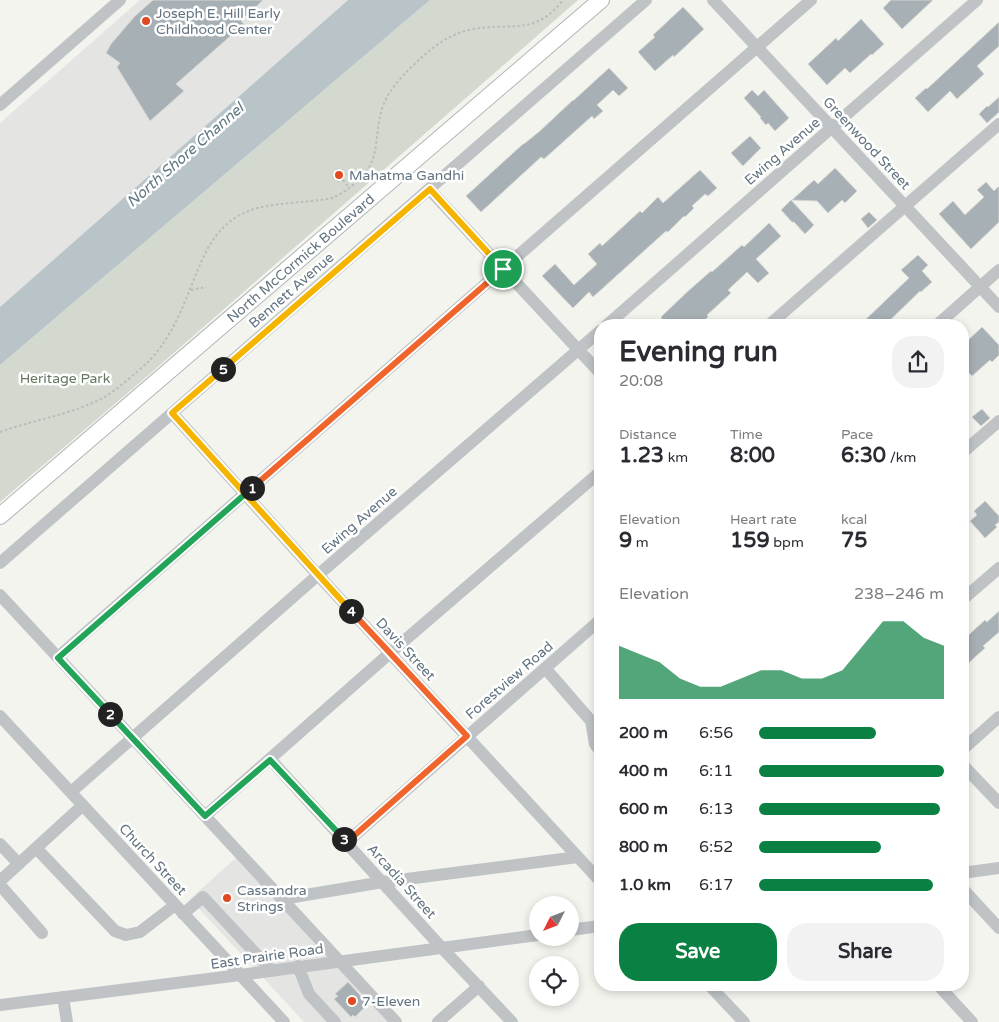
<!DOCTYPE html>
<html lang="en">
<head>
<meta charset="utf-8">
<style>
	:root { --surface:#fff; --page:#f2f2f3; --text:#2b2b33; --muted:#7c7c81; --accent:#0b8043 }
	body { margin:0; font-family:"Varela Round",sans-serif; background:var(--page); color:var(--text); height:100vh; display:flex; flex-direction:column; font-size:19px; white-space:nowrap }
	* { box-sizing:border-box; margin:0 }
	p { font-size:16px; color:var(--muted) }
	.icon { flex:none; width:28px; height:28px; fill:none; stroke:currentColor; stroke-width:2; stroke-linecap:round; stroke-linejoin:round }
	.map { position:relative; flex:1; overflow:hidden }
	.sheet { position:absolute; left:594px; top:319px; width:375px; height:672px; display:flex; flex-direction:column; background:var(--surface); border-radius:20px; box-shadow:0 2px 8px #0003 }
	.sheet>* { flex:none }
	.needle { width:32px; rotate:228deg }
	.controls { position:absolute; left:529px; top:896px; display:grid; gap:10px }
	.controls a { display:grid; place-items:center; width:50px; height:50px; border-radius:50%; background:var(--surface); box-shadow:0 2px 8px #0003; font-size:25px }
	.pin { position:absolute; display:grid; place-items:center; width:42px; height:42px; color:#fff; margin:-21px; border:2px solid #fff; border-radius:50%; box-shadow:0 1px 5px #0007 }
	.km { position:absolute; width:25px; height:25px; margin:-12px; border-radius:50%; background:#222; color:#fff; font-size:14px; line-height:25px; text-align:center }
	.round { display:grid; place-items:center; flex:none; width:52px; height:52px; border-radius:20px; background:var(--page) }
	.overview { display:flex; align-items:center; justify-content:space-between; height:85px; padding:0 25px }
	h1 { font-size:28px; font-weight:800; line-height:38px }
	.metrics { display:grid; grid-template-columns:repeat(3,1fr); gap:8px; height:85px; padding:5px 25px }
	.metrics div { display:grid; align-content:center }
	.metrics b { font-size:21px; font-weight:800 }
	.metrics small { font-size:14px; font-weight:400 }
	.metrics p { font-size:14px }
	.chart { height:140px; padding:10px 25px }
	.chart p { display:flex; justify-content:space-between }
	.chart svg { width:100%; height:90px; margin-top:5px; fill:var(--accent); opacity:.7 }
	.primary-button { display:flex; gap:10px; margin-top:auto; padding:10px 25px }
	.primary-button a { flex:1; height:58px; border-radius:20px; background:var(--accent); color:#fff; font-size:20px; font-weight:800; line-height:58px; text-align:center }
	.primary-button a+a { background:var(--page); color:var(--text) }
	ul { padding:0 25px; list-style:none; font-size:16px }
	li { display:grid; grid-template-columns:80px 60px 1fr; align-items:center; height:38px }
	li i { height:12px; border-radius:6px; background:var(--accent) }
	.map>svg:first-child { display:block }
	.built { fill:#e4e5e3 }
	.green { fill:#d3d9cf }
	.water { fill:#b9c4c9 }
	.building { fill:#a7b0b4; stroke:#d5d5d2 }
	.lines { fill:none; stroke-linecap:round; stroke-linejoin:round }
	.major-casing { stroke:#b0b5b8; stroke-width:18 }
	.path { stroke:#b9bbbd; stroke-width:2; stroke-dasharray:2.5 2.5; stroke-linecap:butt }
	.minor { stroke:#bfc3c6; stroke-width:12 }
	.major { stroke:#fff; stroke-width:16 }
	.split-1-casing { stroke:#fff; stroke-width:10 }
	.split-2-casing { stroke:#fff; stroke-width:10 }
	.split-3-casing { stroke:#fff; stroke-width:10 }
	.split-4-casing { stroke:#fff; stroke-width:10 }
	.split-5-casing { stroke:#fff; stroke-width:10 }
	.split-6-casing { stroke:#fff; stroke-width:10 }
	.split-1 { stroke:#f0652b; stroke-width:6 }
	.split-2 { stroke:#22a559; stroke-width:6 }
	.split-3 { stroke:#22a559; stroke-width:6 }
	.split-4 { stroke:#f0652b; stroke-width:6 }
	.split-5 { stroke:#f5b400; stroke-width:6 }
	.split-6 { stroke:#f5b400; stroke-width:6 }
	.poi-dot { fill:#e14922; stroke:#fff; stroke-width:2 }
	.labels { text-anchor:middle; stroke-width:5; stroke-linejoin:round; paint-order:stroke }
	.poi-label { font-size:14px; fill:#637480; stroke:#fff; text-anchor:start }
	.street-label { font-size:14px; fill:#637480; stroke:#fff }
	.park-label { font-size:14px; fill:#677861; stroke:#fff }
	.water-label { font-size:15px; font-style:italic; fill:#5f777e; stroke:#fff }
</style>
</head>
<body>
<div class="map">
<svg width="999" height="1022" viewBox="0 0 999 1022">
	<rect width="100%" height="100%" fill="#f4f4ef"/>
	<!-- built -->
	<path class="built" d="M140 0H348L0 307V123Z
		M239 855 395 1022H304L190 899Z"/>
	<!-- green -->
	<path class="green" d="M430 0H578L144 379 0 502V365Z"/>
	<!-- water -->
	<path class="water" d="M348 0H430L0 365V307Z"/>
	<!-- building -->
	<path class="building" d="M153 0H263L241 21 244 24 176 84 184 91 150 121 117 67 120 63 106 53 111 44 135 16Z
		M891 0H933L902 29 883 8Z
		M683 7 704 29 674 57 673 55 655 71 638 52 655 37 653 35Z
		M861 19 884 44 872 55 871 54 850 73 845 68 827 85 808 64 836 38 838 41Z
		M999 22V46L977 66 984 74 957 99 950 91 928 112 915 98 926 88 927 89Z
		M609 68 628 88 619 96 613 90 597 105 603 111 594 119 592 116 544 159 541 157 481 212 466 196 523 144H524L540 131 573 100V101Z
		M752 90 758 96 764 90 789 118 775 131 768 123 766 125 760 118 761 117 744 98Z
		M999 97V112L987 123 979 114 987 106 988 107Z
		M750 136 761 148 743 166 731 153Z
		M835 168 857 191 845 203 842 200 828 213 817 201 792 200 814 180 818 184Z
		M700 170 717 188 708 196 705 194 692 206 694 208 685 217 684 216 668 232 666 231 593 297 589 292 573 308 542 276 555 264 574 285 597 264 588 254 600 243 602 246 640 211 642 213 658 197 663 203Z
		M986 182 994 191 999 186V222L971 249 939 214 953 201 965 215 984 197 977 190Z
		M791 200 814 225 805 234 794 222H792L781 210Z
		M869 212 877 220 868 228 861 219Z
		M769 223 781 236 756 259 769 273 758 283 747 272 728 290 731 293 707 315 708 317 699 325H655L662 318 661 317 686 293 711 271 712 272 742 245 744 247Z
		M918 255 928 265 922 271 932 282 921 292 920 291 885 325H860L909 278 901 270Z
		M982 327 999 345V355L992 362 990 360 972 376 962 366V346Z
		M982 409 990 418 981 426 972 417Z
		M985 501 999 516V522L995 525 997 527 985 538 970 521 977 515 974 511Z
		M999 611V632L983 646 985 648 962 669V641L985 620 987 622Z
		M348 982 368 1004 355 1017 353 1015 351 1017 334 999 338 996 335 994Z"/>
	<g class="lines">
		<!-- major casing -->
		<g class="major-casing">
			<g id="major">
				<path id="s1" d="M0 516 601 0"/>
			</g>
		</g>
		<!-- path -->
		<path class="path" d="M333.5 175a5.5 5.5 0 1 1 11 0a5.5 5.5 0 1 1-11 0Z
			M343 180 349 188
			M191 290 206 287
			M0 432C33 420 69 415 101 399 116 391 136 373 149 361 168 341 180 315 190 289 204 255 214 222 254 209 279 202 307 203 333 198 350 189 369 175 374 155 378 139 377 122 383 106 390 87 408 70 423 56 437 44 451 34 469 30 508 21 534 38 563 0"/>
		<!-- minor -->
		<path class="minor" d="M713 0 999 307
			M0 105 120 0
			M429 189 600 373
			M607 325 977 0
			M769 325 999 124
			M937 325 999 270
			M172 413 318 575 600 881
			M962 453 999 421
			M0 563 646 0
			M0 595 396 1022
			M962 600 999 568
			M58 657 811 0
			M545 668 591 721 595 744 600 751
			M0 716 284 1022
			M962 750 999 717
			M270 759 442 948 512 1022
			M962 764 999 803
			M71 792 318 575 600 331
			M205 816 390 653 600 472
			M347 842 600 620
			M0 844 19 864
			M36 848 115 931 126 935 140 932 175 905
			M962 873 999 868
			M0 881 83 805
			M0 885 42 933
			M962 888 999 928
			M282 899 383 882 578 857
			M183 914 203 897 271 970
			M570 930 600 926
			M298 966 309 994 335 1022
			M709 985 744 1022
			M938 985 972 1022
			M63 997 67 1022
			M0 1005 240 975 538 935
			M438 1022 479 986"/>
		<!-- major -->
		<use href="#major" class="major"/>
	</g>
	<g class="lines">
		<!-- split-1 casing -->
		<g class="split-1-casing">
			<path id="split-1" d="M252 488 503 269"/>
		</g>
		<!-- split-2 casing -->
		<g class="split-2-casing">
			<path id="split-2" d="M110 714 58 658 252 488"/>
		</g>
		<!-- split-3 casing -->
		<g class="split-3-casing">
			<path id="split-3" d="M110 714 205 816 270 760 344 839"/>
		</g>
		<!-- split-4 casing -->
		<g class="split-4-casing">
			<path id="split-4" d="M344 839 347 842 467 736 351 611"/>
		</g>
		<!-- split-5 casing -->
		<g class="split-5-casing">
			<path id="split-5" d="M223 369 172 413 351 611"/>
		</g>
		<!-- split-6 casing -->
		<g class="split-6-casing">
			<path id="split-6" d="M223 369 430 189 503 269"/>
		</g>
		<!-- split-1 -->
		<use href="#split-1" class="split-1"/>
		<!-- split-2 -->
		<use href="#split-2" class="split-2"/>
		<!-- split-3 -->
		<use href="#split-3" class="split-3"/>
		<!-- split-4 -->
		<use href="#split-4" class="split-4"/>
		<!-- split-5 -->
		<use href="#split-5" class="split-5"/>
		<!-- split-6 -->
		<use href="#split-6" class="split-6"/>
	</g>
	<!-- markers -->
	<g class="poi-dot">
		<circle cx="146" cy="21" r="5"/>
		<circle cx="339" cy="175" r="5"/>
		<circle cx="227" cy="898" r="5"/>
		<circle cx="352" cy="1001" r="5"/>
	</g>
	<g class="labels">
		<!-- poi labels -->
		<g class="poi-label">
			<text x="156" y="18">Joseph E. Hill Early<tspan x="156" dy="16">Childhood Center</tspan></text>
			<text x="349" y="180">Mahatma Gandhi</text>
			<text x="237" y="895">Cassandra<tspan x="237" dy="16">Strings</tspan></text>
			<text x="362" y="1006">7-Eleven</text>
		</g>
		<!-- street labels -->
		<g class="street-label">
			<text transform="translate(867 143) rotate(47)" y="5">Greenwood Street</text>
			<text transform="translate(782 151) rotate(-41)" y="5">Ewing Avenue</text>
			<text dy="5" stroke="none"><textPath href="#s1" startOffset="396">North McCormick Boulevard</textPath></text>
			<text transform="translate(291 290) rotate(-41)" y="5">Bennett Avenue</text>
			<text transform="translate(359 520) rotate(-41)" y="5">Ewing Avenue</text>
			<text transform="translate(406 649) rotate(47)" y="5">Davis Street</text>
			<text transform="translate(509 680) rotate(-41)" y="5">Forestview Road</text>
			<text transform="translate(153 859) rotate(47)" y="5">Church Street</text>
			<text transform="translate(402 881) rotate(48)" y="5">Arcadia Street</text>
			<text transform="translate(267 956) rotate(-8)" y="5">East Prairie Road</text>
		</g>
		<!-- park labels -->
		<g class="park-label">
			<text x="65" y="383">Heritage Park</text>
		</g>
		<!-- water labels -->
		<g class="water-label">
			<text transform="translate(185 155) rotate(-41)" y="5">North Shore Channel</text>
		</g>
	</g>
</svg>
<div class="controls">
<a><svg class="needle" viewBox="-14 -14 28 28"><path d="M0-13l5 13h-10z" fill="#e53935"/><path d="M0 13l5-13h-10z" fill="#7c7c81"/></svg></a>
<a><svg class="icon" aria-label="locate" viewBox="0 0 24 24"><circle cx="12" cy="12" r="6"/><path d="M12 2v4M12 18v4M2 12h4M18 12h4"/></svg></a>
</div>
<div class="pin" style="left:503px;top:269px;background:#1e9e55"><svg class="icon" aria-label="arrive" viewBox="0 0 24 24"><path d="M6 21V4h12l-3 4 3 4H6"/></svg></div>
<b class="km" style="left:252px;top:488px">1</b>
<b class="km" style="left:110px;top:714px">2</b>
<b class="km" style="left:344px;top:839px">3</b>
<b class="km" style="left:351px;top:611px">4</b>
<b class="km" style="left:223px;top:369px">5</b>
<section class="sheet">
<div class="overview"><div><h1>Evening run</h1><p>20:08</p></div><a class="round"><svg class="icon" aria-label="share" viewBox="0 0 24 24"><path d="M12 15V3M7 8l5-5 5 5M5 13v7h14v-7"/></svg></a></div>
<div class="metrics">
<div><p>Distance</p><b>1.23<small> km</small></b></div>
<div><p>Time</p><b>8:00</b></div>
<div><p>Pace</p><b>6:30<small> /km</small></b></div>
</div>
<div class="metrics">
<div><p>Elevation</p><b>9<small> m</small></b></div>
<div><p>Heart rate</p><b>159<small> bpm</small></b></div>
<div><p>kcal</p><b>75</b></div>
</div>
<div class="chart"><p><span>Elevation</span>238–246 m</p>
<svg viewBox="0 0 160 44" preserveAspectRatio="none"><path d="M0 44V18L10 22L20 26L30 34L40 38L50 38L60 34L70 30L80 30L90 34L100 34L110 30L120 18L130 6L140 6L150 14L160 18V44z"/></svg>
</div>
<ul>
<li><b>200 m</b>6:56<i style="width:63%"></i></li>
<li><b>400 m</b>6:11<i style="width:100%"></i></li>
<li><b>600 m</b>6:13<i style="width:98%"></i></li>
<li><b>800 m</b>6:52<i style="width:66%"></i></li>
<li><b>1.0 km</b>6:17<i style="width:94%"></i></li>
</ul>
<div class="primary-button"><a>Save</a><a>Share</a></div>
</section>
</div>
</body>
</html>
